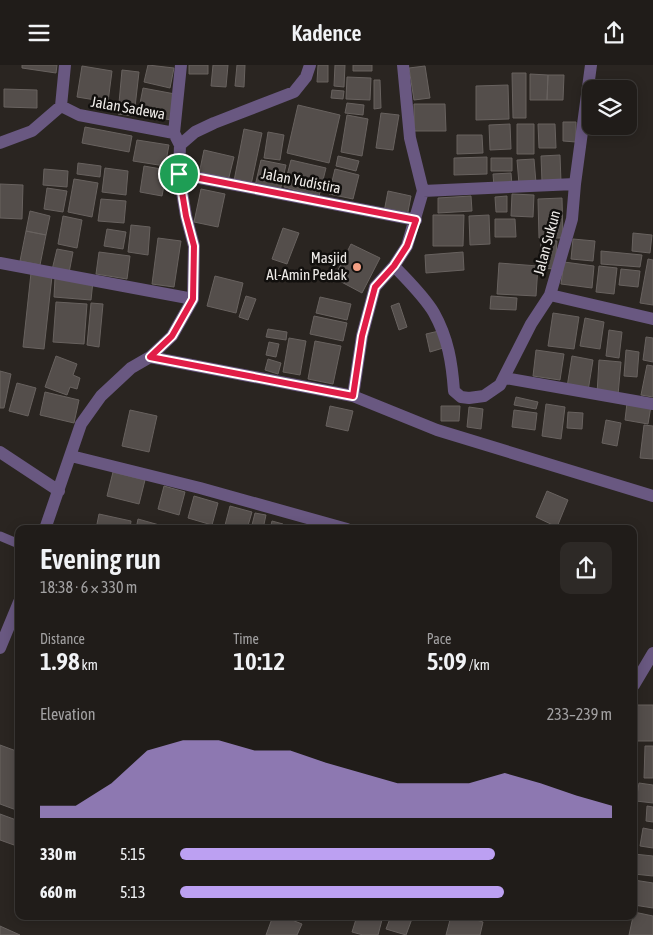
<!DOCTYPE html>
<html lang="en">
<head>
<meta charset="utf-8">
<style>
	:root { --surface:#201c19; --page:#2d2926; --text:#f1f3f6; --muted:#a2a1a2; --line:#3d3a38; --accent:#bca0f2 }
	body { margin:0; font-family:"Asap Condensed",sans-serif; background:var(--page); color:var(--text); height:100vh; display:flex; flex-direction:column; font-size:19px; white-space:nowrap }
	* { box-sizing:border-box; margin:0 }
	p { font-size:16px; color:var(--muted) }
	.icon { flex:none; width:28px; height:28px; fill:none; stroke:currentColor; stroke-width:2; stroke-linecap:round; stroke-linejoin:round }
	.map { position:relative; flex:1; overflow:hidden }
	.drawer { position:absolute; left:15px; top:460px; width:622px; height:395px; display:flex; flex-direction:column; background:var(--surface); border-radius:10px; box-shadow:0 2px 12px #0003,0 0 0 1px var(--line) }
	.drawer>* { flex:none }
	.controls { position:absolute; left:582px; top:15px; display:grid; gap:10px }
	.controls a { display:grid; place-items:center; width:55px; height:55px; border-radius:10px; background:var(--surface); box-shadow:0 2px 12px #0003,0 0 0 1px var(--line); font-size:25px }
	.pin { position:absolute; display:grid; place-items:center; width:42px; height:42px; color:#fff; margin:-21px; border:2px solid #fff; border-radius:50%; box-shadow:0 1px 5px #0007 }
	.round { display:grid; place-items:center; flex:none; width:52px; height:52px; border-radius:10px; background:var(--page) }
	.overview { display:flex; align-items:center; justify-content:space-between; height:85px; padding:0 25px }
	h1 { font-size:28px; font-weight:600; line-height:38px }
	.metrics { display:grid; grid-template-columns:repeat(3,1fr); gap:8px; height:85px; padding:5px 25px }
	.metrics div { display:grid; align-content:center }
	.metrics b { font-size:25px; font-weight:600 }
	.metrics small { font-size:14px; font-weight:400 }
	.metrics p { font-size:14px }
	.chart { height:140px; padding:10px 25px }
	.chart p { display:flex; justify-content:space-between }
	.chart svg { width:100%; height:90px; margin-top:5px; fill:var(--accent); opacity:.7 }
	ul { padding:0 25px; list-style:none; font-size:16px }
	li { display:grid; grid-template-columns:80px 60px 1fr; align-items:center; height:38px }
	li i { height:12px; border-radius:6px; background:var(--accent) }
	header { display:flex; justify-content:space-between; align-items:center; height:65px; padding:0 25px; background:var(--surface); font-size:22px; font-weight:600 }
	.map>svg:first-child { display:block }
	.building { fill:#544e4b; stroke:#68625f }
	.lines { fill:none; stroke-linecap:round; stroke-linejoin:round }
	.lane { stroke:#695881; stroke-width:9 }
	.street { stroke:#695881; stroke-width:12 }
	.route-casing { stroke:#fff; stroke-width:10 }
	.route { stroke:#e11d48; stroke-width:6 }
	.poi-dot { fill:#f39f84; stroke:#110f0d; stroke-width:2 }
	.labels { text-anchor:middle; stroke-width:5; stroke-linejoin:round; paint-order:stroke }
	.street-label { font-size:15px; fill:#eeebe8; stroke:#110f0d }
	.poi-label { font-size:15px; fill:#eeebe8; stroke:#110f0d; text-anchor:end }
</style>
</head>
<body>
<header><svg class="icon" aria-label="menu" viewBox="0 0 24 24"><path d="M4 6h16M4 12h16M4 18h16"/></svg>Kadence<svg class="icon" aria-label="share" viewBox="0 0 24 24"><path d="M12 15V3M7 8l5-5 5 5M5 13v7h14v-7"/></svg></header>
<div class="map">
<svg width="653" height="870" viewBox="0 0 653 870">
	<rect width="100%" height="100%" fill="#2a2521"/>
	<!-- building -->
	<path class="building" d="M22 0H57L56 8 22 3Z
		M148 0 174 3 170 23 144 17Z
		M189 0H208V9H189Z
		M213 0H228L226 22 211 21Z
		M237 0H245L244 22 235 21Z
		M318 0H328V17H317Z
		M335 0H345L344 22 334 21Z
		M353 0H372V6H353Z
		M82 1 112 6 108 37 77 32Z
		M425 1 430 33 414 35 409 3Z
		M122 5 139 7 134 51 118 49Z
		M512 8H526V53H513Z
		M530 9 548 10 547 35H530Z
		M548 10H564L563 35H547Z
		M347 12 371 13 370 35 346 34Z
		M374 15H380L381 43 374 44Z
		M508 20 509 54 476 55V21Z
		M143 23 175 29 171 55 138 49Z
		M4 24 37 25V43L4 42Z
		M332 25 344 26 343 34 331 33Z
		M347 38 364 40 363 50 345 48Z
		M414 39H445L446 66H414Z
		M298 40 340 50 329 98 287 88Z
		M381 48 399 50 393 85 376 83Z
		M347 50 368 54 362 91 341 87Z
		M563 57H576V77L563 76Z
		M510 59 511 84 490 85 489 60Z
		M517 59H534V89H517Z
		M538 59H555L556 83H539Z
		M85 62 132 71 129 87 82 78Z
		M244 64 262 68 251 120 234 116Z
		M268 67 284 70 280 95 264 93Z
		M457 70H482L483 88 457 89Z
		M137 75 169 80 165 101 133 96Z
		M204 85 234 92 228 116 199 109Z
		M560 90 561 117H542L541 91Z
		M338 91 359 96 356 106 336 101Z
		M487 92V109L454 110V93Z
		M491 93H512V106H491Z
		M534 94 536 118 519 119 517 95Z
		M261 95 286 100 280 126 255 121Z
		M291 95 326 103 319 131 284 122Z
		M78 98 101 101 100 112 77 109Z
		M144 101 167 105 162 131 140 127Z
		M105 103 128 106 126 130 102 127Z
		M44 104 68 106 67 122 43 120Z
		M335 104 359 110 353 134 329 129Z
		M511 108 512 120 494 122 493 109Z
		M74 114 98 118 92 152 68 147Z
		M0 119 23 120 22 154 0 153Z
		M47 123 67 126 63 147 44 144Z
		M201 124 225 129 218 162 194 157Z
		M388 126 411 131 407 152 384 147Z
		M512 129 534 130 533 152 511 151Z
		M471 131 472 146 438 148V133Z
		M507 131V147H496L495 132Z
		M562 133 563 173H539L538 134Z
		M101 134 126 136 124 158 98 156Z
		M30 146 50 151 46 170 26 166Z
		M433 150H464L463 181H433Z
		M489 150 490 179 470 180 469 151Z
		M63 151 82 155 77 183 58 179Z
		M495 154H515L516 172H495Z
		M131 160 150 162 148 190 128 187Z
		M283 163 299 168 287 199 272 194Z
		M107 164 126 167 123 184 104 181Z
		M26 166 46 170 40 200 20 196Z
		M633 168 652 170 650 188 632 186Z
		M158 173 181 176 174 222 152 219Z
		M573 174 595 176 593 196 571 194Z
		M541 175 557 176 555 204 540 203Z
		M351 179 380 193 362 228 334 213Z
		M57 184 73 187 69 208 52 205Z
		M601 186 642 190 640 202 601 199Z
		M99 187 130 191 127 214 96 209Z
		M463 187 464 205 426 208 425 190Z
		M648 194 653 195V240L640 238Z
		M564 197 594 201 592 223 561 219Z
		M499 198 538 201 536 231 497 229Z
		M599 201 617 203 614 229 596 227Z
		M621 204 640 206 638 222 619 220Z
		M31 208 52 211 44 284 23 282Z
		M215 211 243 218 236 248 207 241Z
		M55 213 93 216 91 235 54 232Z
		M246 231 256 234 248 255 239 252Z
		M491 231 517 233 516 245 490 244Z
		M320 232 351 239 347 255 316 248Z
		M56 237 87 239 84 279 53 277Z
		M91 238 103 239 99 282 87 280Z
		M399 238 407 262 399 265 391 241Z
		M553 248 579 252 574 284 548 281Z
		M314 251 347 258 343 276 310 269Z
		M585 253 604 257 600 284 580 281Z
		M268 264 287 267 286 275 266 272Z
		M609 265 622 267 619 293 606 291Z
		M439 266 443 283 430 287 426 269Z
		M646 272 653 273V297L643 295Z
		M289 273 306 276 300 310 283 307Z
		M315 276 341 281 333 319 308 314Z
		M269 277 279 279 276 292 266 290Z
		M536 285 564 289 560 315 533 311Z
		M626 285 639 287 637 312 624 311Z
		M56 291 77 299 73 310 80 313 77 324 70 322 67 330 45 322Z
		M572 291 593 295 588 326 567 322Z
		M268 294 281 298 278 309 265 305Z
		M599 295 621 297 618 330 597 329Z
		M647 300 653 301V332L641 330Z
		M0 306 11 309 4 343H0Z
		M17 318 36 323 28 351 9 346Z
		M45 327 79 335 74 358 40 350Z
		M516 332 538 337 536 344 514 340Z
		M627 338 651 341 648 359 625 355Z
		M546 339 565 342 561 374 542 371Z
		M330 341 353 346 348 366 326 361Z
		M441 341H460L459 356H441Z
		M469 342 483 344 481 364 467 362Z
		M130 345 157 351 149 387 122 381Z
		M514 345 537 348 535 365 512 362Z
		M568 347 583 348 582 364 567 363Z
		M606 355 621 358 617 381 602 378Z
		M644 360 653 361V394L640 393Z
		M113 407 145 415 139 439 107 431Z
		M164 421 185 427 179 450 158 444Z
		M547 426 568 435 557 462 536 452Z
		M194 431 218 438 212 460 188 453Z
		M230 441 252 447 247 464H224Z
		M255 448 266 450 263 464H251Z
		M99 449 131 456 130 464H96Z
		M138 454 170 463V464H136Z
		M272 456 283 459 282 464H270Z
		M634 640H653V676H634Z
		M0 680 19 687V746L0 739Z
		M645 681H653V713H644Z
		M639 718 653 720V738L636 736Z
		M647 741 653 742V757L646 756Z
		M0 749 19 756V766L14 780 0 775Z
		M643 763 653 765V783L640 781Z
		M634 789 653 791V811L634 809Z
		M634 815 653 818V843L634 840Z
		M634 847 653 851V870H629Z
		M273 851H282L302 859 297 870H266Z
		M357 851H383L378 870H363L352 867Z
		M391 851H413L406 870 386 864Z
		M451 851H463L483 857 480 870H446Z
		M0 861 20 870H0Z"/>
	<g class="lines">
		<!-- lane -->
		<path class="lane" d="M0 471 19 479"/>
		<!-- street -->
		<path class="street" d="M403 0 410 73 423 126 407 181 394 201C407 215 424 231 434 248 448 273 452 298 454 326L461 332 469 333 484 331 500 320 531 259 550 230 572 154 575 119 591 0
			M61 41 65 0
			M0 78 32 66 61 41 79 50 174 68
			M180 80 195 67 214 58 294 27 306 12 310 0
			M179 109 416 155
			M423 126 575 119
			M0 198 193 234
			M550 230 653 254
			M150 292 353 331 437 365 653 431
			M505 313 653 339
			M353 331 362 271 375 222 394 201
			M0 387 59 426
			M71 391 200 423 347 464
			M45 464 81 359 101 331 131 303 150 292 172 271 193 234 194 181 186 151 179 109 180 80 174 68 181 0
			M0 583 19 537
			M634 620 653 588"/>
	</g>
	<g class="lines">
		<!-- route casing -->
		<g class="route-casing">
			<path id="route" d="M179 109 416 155 407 181 394 201 375 222 362 271 353 331 150 292 172 271 193 234 194 181 186 151Z"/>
		</g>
		<!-- route -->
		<use href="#route" class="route"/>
	</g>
	<!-- markers -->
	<circle class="poi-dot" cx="357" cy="202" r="5"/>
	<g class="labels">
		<!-- street labels -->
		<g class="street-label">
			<text transform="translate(128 43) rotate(10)" y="5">Jalan Sadewa</text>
			<text transform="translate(301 116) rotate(11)" y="5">Jalan Yudistira</text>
			<text transform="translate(547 178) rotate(-75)" y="5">Jalan Sukun</text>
		</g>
		<!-- poi labels -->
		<g class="poi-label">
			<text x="347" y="198">Masjid<tspan x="347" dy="17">Al-Amin Pedak</tspan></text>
		</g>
	</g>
</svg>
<div class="controls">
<a><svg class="icon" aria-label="layers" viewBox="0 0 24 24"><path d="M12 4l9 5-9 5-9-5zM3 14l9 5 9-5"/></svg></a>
</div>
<div class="pin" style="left:179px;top:109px;background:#1e9e55"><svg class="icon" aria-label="arrive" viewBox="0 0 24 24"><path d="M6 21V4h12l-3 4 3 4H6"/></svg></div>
<section class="drawer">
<div class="overview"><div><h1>Evening run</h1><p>18:38 · 6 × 330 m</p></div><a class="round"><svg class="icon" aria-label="share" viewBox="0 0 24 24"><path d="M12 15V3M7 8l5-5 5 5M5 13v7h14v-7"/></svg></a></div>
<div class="metrics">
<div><p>Distance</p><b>1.98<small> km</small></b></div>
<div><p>Time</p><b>10:12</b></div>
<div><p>Pace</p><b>5:09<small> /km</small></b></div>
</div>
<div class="chart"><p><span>Elevation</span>233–239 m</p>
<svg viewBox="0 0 160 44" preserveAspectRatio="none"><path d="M0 44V38L10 38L20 27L30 11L40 6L50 6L60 11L70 11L80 17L90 22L100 27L110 27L120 27L130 22L140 27L150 33L160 38V44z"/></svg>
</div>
<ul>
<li><b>330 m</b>5:15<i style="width:73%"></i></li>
<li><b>660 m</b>5:13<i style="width:75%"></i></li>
</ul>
</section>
</div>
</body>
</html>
